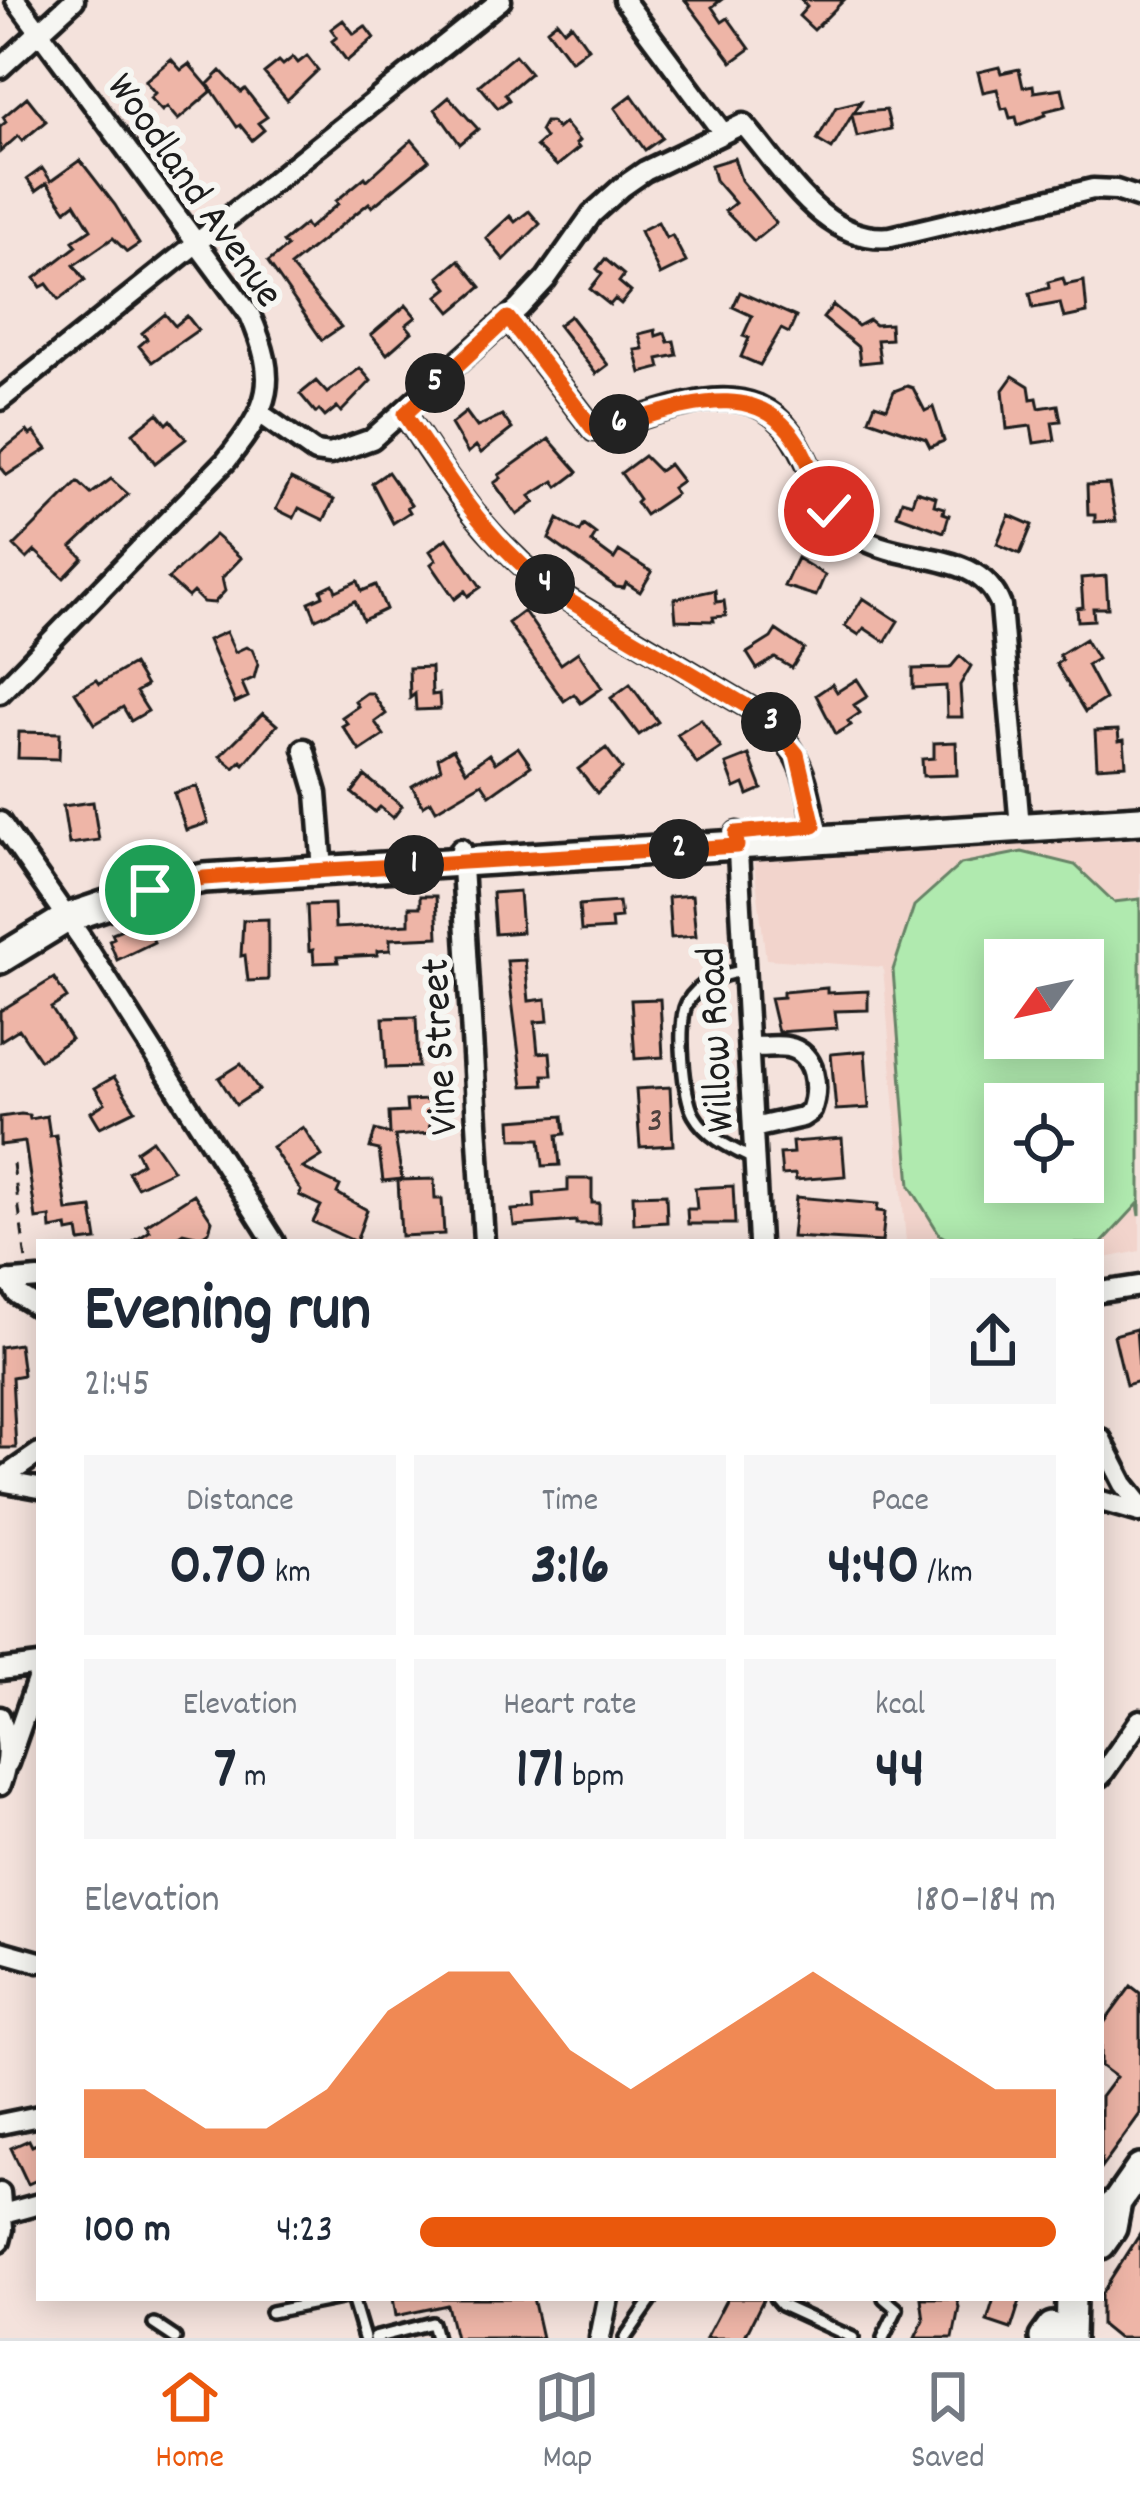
<!DOCTYPE html>
<html lang="en">
<head>
<meta charset="utf-8">
<style>
	:root { --surface:#fff; --page:#f6f6f7; --text:#1f2937; --muted:#747a83; --line:#e0e1e3; --accent:#ea580c }
	body { margin:0; font-family:Dekko,sans-serif; background:var(--page); color:var(--text); height:100vh; display:flex; flex-direction:column; font-size:45px; white-space:nowrap }
	* { box-sizing:border-box; margin:0 }
	p { font-size:39px; color:var(--muted) }
	.icon { flex:none; width:66px; height:66px; fill:none; stroke:currentColor; stroke-width:2; stroke-linecap:round; stroke-linejoin:round }
	.map { position:relative; flex:1; overflow:hidden }
	.drawer { position:absolute; left:36px; top:1239px; width:1068px; height:1062px; display:flex; flex-direction:column; background:var(--surface); border-radius:0px; box-shadow:0 6px 30px #0003 }
	.drawer>* { flex:none }
	.needle { width:78px; rotate:237deg }
	.controls { position:absolute; left:984px; top:939px; display:grid; gap:24px }
	.controls a { display:grid; place-items:center; width:120px; height:120px; border-radius:0px; background:var(--surface); box-shadow:0 6px 30px #0003; font-size:60px }
	.pin { position:absolute; display:grid; place-items:center; width:102px; height:102px; color:#fff; margin:-51px; border:6px solid #fff; border-radius:50%; box-shadow:0 3px 12px #0007 }
	.km { position:absolute; width:60px; height:60px; margin:-30px; border-radius:50%; background:#222; color:#fff; font-size:33px; line-height:60px; text-align:center }
	.round { display:grid; place-items:center; flex:none; width:126px; height:126px; border-radius:0px; background:var(--page) }
	.headline { display:flex; align-items:center; justify-content:space-between; height:204px; padding:0 48px }
	h1 { font-size:66px; font-weight:700; line-height:90px }
	.stats { display:grid; grid-template-columns:repeat(3,1fr); gap:18px; height:204px; padding:12px 48px }
	.stats div { display:grid; align-content:center; border-radius:0px; background:var(--page); text-align:center }
	.stats b { font-size:60px; font-weight:700 }
	.stats small { font-size:33px; font-weight:400 }
	.stats p { font-size:33px }
	.chart { height:336px; padding:24px 48px }
	.chart p { display:flex; justify-content:space-between }
	.chart svg { width:100%; height:216px; margin-top:12px; fill:var(--accent); opacity:.7 }
	ul { padding:0 48px; list-style:none; font-size:39px }
	li { display:grid; grid-template-columns:192px 144px 1fr; align-items:center; height:90px }
	li i { height:30px; border-radius:15px; background:var(--accent) }
	.dock { display:flex; justify-content:space-around; align-items:center; height:168px; border-top:3px solid var(--line); background:var(--surface); font-size:33px; color:var(--muted) }
	.dock a { display:grid; justify-items:center; gap:6px }
	.dock .current { color:var(--accent) }
	.map>svg:first-child { display:block }
	.built { fill:#f2d4cc; fill-rule:evenodd }
	.green { fill:#b0eaaf; stroke:#668366; stroke-width:3; fill-rule:evenodd }
	.building { fill:#eeb5a7; stroke:#1c1c1c; stroke-width:3 }
	.lines { fill:none; stroke-linecap:round; stroke-linejoin:round }
	.lane-casing { stroke:#1c1c1c; stroke-width:18 }
	.street-casing { stroke:#1c1c1c; stroke-width:27 }
	.secondary-casing { stroke:#1c1c1c; stroke-width:36 }
	.path { stroke:#1c1c1c; stroke-width:3; stroke-dasharray:12 9; stroke-linecap:butt }
	.lane { stroke:#f6f6f2; stroke-width:9 }
	.street { stroke:#f6f6f2; stroke-width:18 }
	.secondary { stroke:#f6f6f2; stroke-width:27 }
	.route-casing { stroke:#fff; stroke-width:24 }
	.route { stroke:#ea580c; stroke-width:15 }
	.labels { text-anchor:middle; stroke-width:12; stroke-linejoin:round; paint-order:stroke }
	.number-label { font-size:36px; fill:#50423f }
	.street-label { font-size:42px; fill:#1c1c1c; stroke:#f6f6f2 }
</style>
</head>
<body>
<div class="map">
<svg width="1140" height="2338" viewBox="0 0 1140 2338">
	<rect width="100%" height="100%" fill="#f4e2dc"/>
	<filter id="ink" filterUnits="userSpaceOnUse"><feTurbulence type="fractalNoise" baseFrequency=".00833" numOctaves="2"/><feDisplacementMap in="SourceGraphic" scale="24" xChannelSelector="R" yChannelSelector="G"/><feConvolveMatrix kernelMatrix="1 2 1 2 8 2 1 2 1" color-interpolation-filters="sRGB"/></filter>
	<g filter="url(#ink)">
		<!-- built -->
		<path class="built" d="M1140 839V1251L1101 1259V1242H906L883 967 766 959 754 864 759 857ZM1005 960H1083V1038H1005ZM1005 1104H1083V1182H1005Z"/>
		<!-- green -->
		<path class="green" d="M1022 852 1075 865 1114 902 1140 899V1216L1138 1204 1101 1244 952 1242 940 1235 910 1186 893 970 914 906 961 864ZM1005 960H1083V1038H1005ZM1005 1104H1083V1182H1005Z"/>
		<!-- building -->
		<path class="building" d="M685 0H721L712 7 722 22 728 18 750 49 732 62Z
			M801 0H844L814 30 799 16 807 7Z
			M343 20 354 34 365 26 374 38 347 61 332 41 337 37 331 29Z
			M557 21 564 30 571 24 588 48 571 61 547 29Z
			M515 55 530 73 505 94 509 100 498 108 479 85Z
			M307 56 318 70 287 100 264 73 279 61 283 65 293 57 298 63Z
			M171 59 181 70 189 64 212 91 178 120 167 107 162 111 150 98 155 93 145 81Z
			M999 67 1001 73 1019 69 1023 87 1033 85 1034 92 1062 88 1066 106 1045 111 1046 115 1018 125 1016 117 1010 118 1007 108 1002 109 997 89 983 92 978 72Z
			M221 71 241 92 245 89 267 117 258 123 264 130 252 140 240 125 237 127 208 84Z
			M632 95 662 138 645 150 615 108Z
			M27 97 46 121 22 141 18 136 0 152V127L6 122 3 117Z
			M449 97 478 129 460 144 435 109Z
			M861 101 854 113 886 110 891 129 857 137 852 115 832 149 817 140 836 107Z
			M545 122H551L557 129 564 123 579 141 576 144 579 148 557 166 536 146 545 138 540 131Z
			M412 140 429 160 372 207 369 203 290 266 341 327 322 340 268 262 287 247 283 242 305 224 308 229 338 204 336 201 365 177 367 180Z
			M734 158 741 180 776 223 754 241 725 211 735 203 715 180 711 165Z
			M80 160 115 205 139 244 127 252 113 238 74 265 85 280 59 300 47 284 41 287 35 278 77 246 73 241 91 229 75 203 66 210 47 183 36 191 27 179 42 168 51 181Z
			M529 211 540 224 504 260 486 238 510 216 515 222Z
			M658 222 666 238 672 235 686 262 660 275 640 231Z
			M605 259 624 275 619 282 631 292 621 304 615 299 610 305 590 289 602 274 597 269Z
			M459 260 481 287 451 312 438 296 448 288 439 277Z
			M1063 278 1065 285 1084 281 1087 313 1064 318 1060 303 1033 308 1030 293 1049 288 1048 282Z
			M740 292 796 317 789 333 781 329 760 365 741 357 749 338 743 336 752 316 733 307Z
			M406 305 416 317 406 325 412 332 387 354 371 335Z
			M833 305 858 326 869 320 875 325 890 324 891 339 877 340 880 361 860 363 858 347 823 318Z
			M165 314 175 326 187 316 198 330 152 362 139 346 147 339 142 333Z
			M570 316 608 365 596 374 558 325Z
			M655 330 656 336 665 333 668 342 674 341 677 355 658 359 660 368 641 373 635 350 643 349 639 334Z
			M360 368 371 381 341 412 337 407 325 417 319 410 316 413 300 394 316 381 327 393Z
			M1013 376 1029 386 1031 399 1037 398 1039 408 1058 405 1061 421 1052 422 1055 440 1034 443 1031 426 1007 429 1003 390Z
			M907 386 913 388 925 411 933 407 944 441 930 447 926 439 869 419 875 404 887 408 894 391Z
			M466 412 477 427 502 415 512 429 481 453 476 446 468 453 451 424Z
			M158 413 167 424 171 420 186 439 155 463 133 433Z
			M27 431 30 435 34 432 47 449 7 475 0 466V452Z
			M549 439 578 472 558 487 554 481 530 496 535 502 517 515 494 483 501 478 499 475Z
			M644 456 659 471 669 464 682 481 672 488 676 494 645 515 636 502 639 499 621 473Z
			M388 472 411 505 407 507 410 512 393 523 372 483Z
			M111 479 128 494 72 547 83 558 64 578 35 551 27 559 14 546 78 482 91 494Z
			M291 479 334 500 324 520 299 508 294 518 276 509Z
			M1109 484 1116 521 1095 522V515H1088L1087 485Z
			M916 491 936 497 934 505 944 508 943 513 949 515 944 532 897 515 902 500 912 503Z
			M1009 515 1032 525 1020 554 997 544Z
			M558 519 580 532 584 525 596 534 591 542 614 559 619 551 652 572 640 592 626 583 624 588 616 587 549 539Z
			M215 535 241 558 222 578 225 591 214 603 203 602 193 592 188 597 168 579Z
			M447 538 481 587 468 596 465 591 455 599 431 564 436 560 430 551Z
			M797 558 825 575 816 596 784 586Z
			M1106 576 1108 608H1093L1094 620 1078 621 1077 608 1083 607 1081 578Z
			M358 581 362 591 376 585 386 609 363 620 355 601 316 619 309 602 323 596 321 590 333 584 336 591Z
			M715 590 716 602 724 601 726 616 713 617 714 621 676 620 674 599Z
			M863 598 898 621 885 642 864 628 859 635 845 626Z
			M524 611 561 664 578 652 602 688 581 703 574 694 564 701 508 623Z
			M776 630 804 649 792 668 775 658 757 669 747 653 771 638Z
			M226 632 235 652 246 647 252 649 258 663 254 678 242 683 248 697 235 703 208 640Z
			M1085 639 1097 659 1087 665 1105 699 1085 712 1056 664 1062 660 1059 655Z
			M960 656 971 666 960 685 962 717H947L946 686 913 688V669L950 668Z
			M133 664 146 686 136 692 148 711 131 721 123 707 95 724 75 692 96 680 99 684Z
			M431 667 432 695 439 694 440 709 416 710 415 694 410 698 409 668Z
			M857 679 868 696 854 705 860 713 848 721 851 725 836 734 816 695 832 684 837 692Z
			M630 684 658 722 639 735 611 698Z
			M366 693H372L386 714 375 722 384 735 360 751 342 726 347 723 342 717 358 706 355 701Z
			M263 713 277 725 244 764 241 761 234 768 220 756Z
			M701 719 721 748 697 764 677 734Z
			M1118 730 1119 741 1124 740 1126 765 1097 767 1095 731Z
			M19 732 60 733 59 759 18 758Z
			M956 742 957 775 923 776 922 759 934 758V743Z
			M518 747 531 766 490 795 482 783 436 810 431 801 423 806 412 786 441 769 438 758 453 749 466 771 489 754 495 763Z
			M606 748 622 769 597 793 578 769Z
			M749 755 762 789 748 795 744 784 735 788 726 764Z
			M365 776 402 806 393 818 380 807 375 812 352 793Z
			M197 786 208 823 186 830 174 793Z
			M93 802 99 840 69 844 63 806Z
			M519 891 522 932 495 934 492 893Z
			M692 895 696 936 671 938 668 897Z
			M420 896H436L438 937 390 939V950L377 951V955L337 957 338 962 314 963 313 950 309 951 307 905 334 904 335 928 409 924V907H420Z
			M619 902 621 918 611 919 612 929 581 931 579 905Z
			M268 919V980L248 981 245 955 241 956 243 920Z
			M135 924 141 931 148 928 154 942 117 960 109 940 114 938 112 933Z
			M525 960 529 1001 546 999 548 1021 535 1022 538 1053 550 1052 552 1075H543L544 1085 523 1086 507 961Z
			M54 978 67 998 51 1008 71 1039 40 1060 19 1029 0 1041V1011Z
			M827 988V993L868 991V1010L835 1011 837 1028 778 1032 770 998 783 997V992Z
			M660 999 663 1057 635 1059 631 1000Z
			M416 1017 418 1067 386 1068 383 1018Z
			M865 1051 869 1108 836 1110 831 1054Z
			M241 1064 259 1090 236 1105 219 1078Z
			M114 1077 135 1110 100 1127 91 1112 105 1103 95 1088Z
			M670 1087 673 1145 640 1147 636 1089Z
			M428 1100 430 1133 395 1136 402 1179 383 1181 379 1150 370 1148 375 1130 390 1134 389 1113 407 1112 406 1101Z
			M21 1114 29 1115 30 1119 47 1116 50 1136 56 1135 67 1211 92 1208 97 1240 80 1242 78 1230 68 1232 67 1226 51 1229 50 1217 36 1219 25 1142 0 1145V1117Z
			M563 1116 565 1134 557 1135 560 1165 543 1166 540 1139H512L511 1120Z
			M303 1127 322 1156 303 1168 340 1186 337 1193 367 1210 356 1242 313 1222 321 1206 299 1195 301 1191 272 1147Z
			M842 1138 845 1176 796 1180 795 1174 782 1175 780 1154 793 1153 792 1142Z
			M152 1140 173 1170 137 1187 128 1172 142 1163 136 1151Z
			M434 1179 435 1199H442L444 1234 401 1236 398 1180Z
			M568 1179H592V1203H599V1224H576V1221L514 1226 512 1210 535 1208 534 1194 568 1191Z
			M733 1186 735 1224H688L687 1209H697L695 1188Z
			M194 1194 212 1221 209 1231 200 1237 183 1233 169 1242H133L150 1231 146 1225Z
			M666 1194 667 1222 634 1224 633 1195Z
			M796 1197 878 1204 877 1211 885 1212 882 1242 792 1237Z
			M1136 1329 1140 1381 1126 1385 1114 1335Z
			M19 1344 23 1375 12 1377 16 1448H0V1347Z
			M1131 1986 1140 1993V2114L1101 2168V2097L1116 2077 1101 2066V2027Z
			M29 2140 32 2146 39 2143V2179L28 2184 11 2148Z
			M1140 2234V2338H1117L1101 2325V2295Z
			M393 2298H533L542 2338H455L447 2305 396 2316Z
			M727 2298H764L744 2338H706Z
			M921 2298H956L959 2307 953 2338H915L924 2320Z
			M994 2298H1021L1011 2329 987 2321Z"/>
		<g class="lines">
			<!-- lane casing -->
			<g class="lane-casing">
				<path id="lane" d="M743 971C722 974 698 983 687 1003 677 1022 683 1096 694 1115 707 1138 733 1149 755 1160
					M352 2298 364 2338
					M775 2298 781 2305 853 2338
					M271 2312 341 2298
					M154 2324 175 2338
					M374 2338 432 2323 436 2338
					M625 2338 653 2298
					M883 2338 897 2309 884 2298"/>
			</g>
			<!-- street casing -->
			<g class="street-casing">
				<path id="street" d="M624 0 723 133
					M0 68 74 0
					M508 318 594 430C644 422 707 384 758 406 814 431 806 502 858 536 904 566 979 547 1001 606L1020 827
					M0 400 501 0
					M261 414 315 452 330 454 372 439 519 308 546 279 592 214 622 187 645 171 743 124C783 169 823 244 891 237L1093 189 1116 190 1140 198
					M405 414C451 485 487 542 557 593L767 718C802 752 811 791 816 839
					M0 693 226 461C271 405 279 382 250 315L16 0
					M304 749 317 793 323 870
					M0 822 81 938 274 1242
					M737 833 759 1242
					M461 849 484 1242
					M749 1046C761 1048 776 1045 787 1047 817 1052 819 1089 811 1111L802 1117 753 1128
					M9 1281 17 1294 39 1308
					M2 1282 39 1279
					M1101 1292 1140 1286
					M1101 1439 1124 1484 1140 1504
					M0 1480 39 1453
					M0 1481 39 1488
					M1101 1501 1140 1512
					M0 1670 39 1665
					M0 1717C9 1742 9 1760 0 1785
					M8 1763 39 1674
					M1101 1776 1140 1720
					M0 1951 39 1962
					M0 2124 39 2116
					M0 2193 3 2229 0 2241
					M3 2214 39 2204
					M600 2338 608 2298"/>
			</g>
			<!-- secondary casing -->
			<g class="secondary-casing">
				<path id="secondary" d="M0 959 67 918 150 890 204 878 1140 820
					M1101 2214 1117 2202 1140 2169
					M1101 2244 1112 2228 1117 2202
					M1044 2338 1052 2327
					M1070 2338 1071 2298"/>
			</g>
			<!-- path -->
			<path class="path" d="M13 1164 26 1261"/>
			<!-- lane -->
			<use href="#lane" class="lane"/>
			<!-- street -->
			<use href="#street" class="street"/>
			<!-- secondary -->
			<use href="#secondary" class="secondary"/>
		</g>
	</g>
	<g class="lines" filter="url(#ink)">
		<!-- route casing -->
		<g class="route-casing">
			<path id="route" d="M150 890 204 878 260 874 737 846 736 833 814 826 797 754 767 718 556 593C486 541 452 484 405 414L508 318 594 430C661 418 750 366 798 443 811 464 817 489 829 511"/>
		</g>
		<!-- route -->
		<use href="#route" class="route"/>
	</g>
	<g class="labels">
		<!-- number labels -->
		<g class="number-label">
			<text x="655" y="1130">3</text>
		</g>
		<!-- street labels -->
		<g class="street-label">
			<text transform="translate(198 188) rotate(55)" y="15">Woodland Avenue</text>
			<text transform="translate(712 1040) rotate(-93)" y="15">Willow Road</text>
			<text transform="translate(436 1047) rotate(-93)" y="15">Vine Street</text>
		</g>
	</g>
</svg>
<div class="controls">
<a><svg class="needle" viewBox="-14 -14 28 28"><path d="M0-13l5 13h-10z" fill="#e53935"/><path d="M0 13l5-13h-10z" fill="#747a83"/></svg></a>
<a><svg class="icon" aria-label="locate" viewBox="0 0 24 24"><circle cx="12" cy="12" r="6"/><path d="M12 2v4M12 18v4M2 12h4M18 12h4"/></svg></a>
</div>
<div class="pin" style="left:150px;top:890px;background:#1e9e55"><svg class="icon" aria-label="arrive" viewBox="0 0 24 24"><path d="M6 21V4h12l-3 4 3 4H6"/></svg></div>
<div class="pin" style="left:829px;top:511px;background:#d93025"><svg class="icon" aria-label="check" viewBox="0 0 24 24"><path d="M5 12l5 5 9-10"/></svg></div>
<b class="km" style="left:414px;top:865px">1</b>
<b class="km" style="left:679px;top:849px">2</b>
<b class="km" style="left:771px;top:722px">3</b>
<b class="km" style="left:545px;top:584px">4</b>
<b class="km" style="left:435px;top:383px">5</b>
<b class="km" style="left:619px;top:424px">6</b>
<section class="drawer">
<div class="headline"><div><h1>Evening run</h1><p>21:45</p></div><a class="round"><svg class="icon" aria-label="share" viewBox="0 0 24 24"><path d="M12 15V3M7 8l5-5 5 5M5 13v7h14v-7"/></svg></a></div>
<div class="stats">
<div><p>Distance</p><b>0.70<small> km</small></b></div>
<div><p>Time</p><b>3:16</b></div>
<div><p>Pace</p><b>4:40<small> /km</small></b></div>
</div>
<div class="stats">
<div><p>Elevation</p><b>7<small> m</small></b></div>
<div><p>Heart rate</p><b>171<small> bpm</small></b></div>
<div><p>kcal</p><b>44</b></div>
</div>
<div class="chart"><p><span>Elevation</span>180–184 m</p>
<svg viewBox="0 0 160 44" preserveAspectRatio="none"><path d="M0 44V30L10 30L20 38L30 38L40 30L50 14L60 6L70 6L80 22L90 30L100 22L110 14L120 6L130 14L140 22L150 30L160 30V44z"/></svg>
</div>
<ul>
<li><b>100 m</b>4:23<i style="width:100%"></i></li>
</ul>
</section>
</div>
<nav class="dock">
<a class="current"><svg class="icon" aria-label="home" viewBox="0 0 24 24"><path d="M3 11l9-7 9 7M6 9v11h12V9"/></svg>Home</a>
<a><svg class="icon" aria-label="map" viewBox="0 0 24 24"><path d="M3 6l6-2 6 2 6-2v14l-6 2-6-2-6 2zM9 4v14M15 6v14"/></svg>Map</a>
<a><svg class="icon" aria-label="saved" viewBox="0 0 24 24"><path d="M7 4h10v16l-5-4-5 4z"/></svg>Saved</a>
</nav>
</body>
</html>
